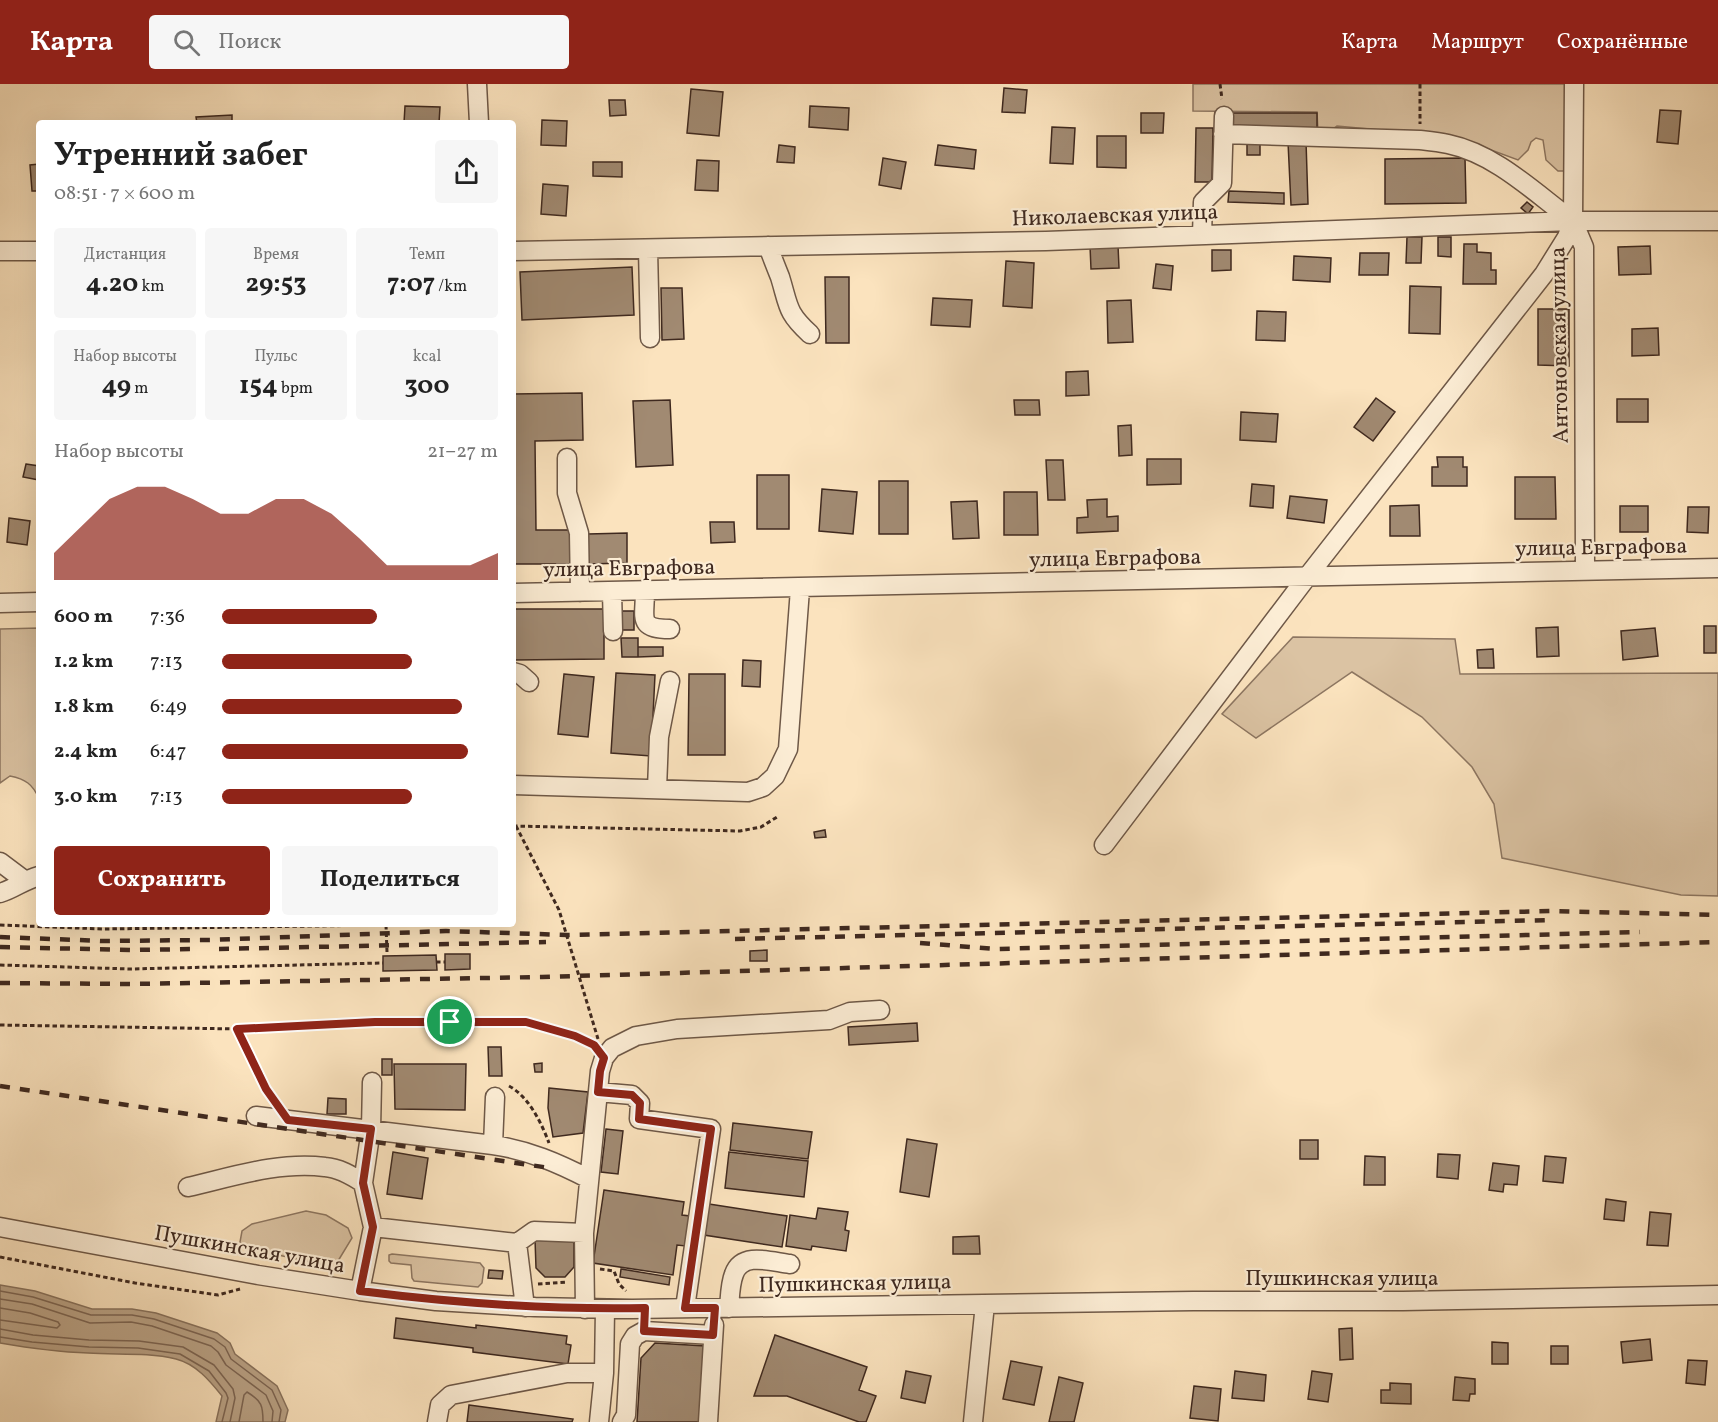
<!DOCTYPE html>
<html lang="ru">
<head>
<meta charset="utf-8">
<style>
	:root { --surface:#fff; --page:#f6f6f6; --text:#222; --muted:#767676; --accent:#8f2418 }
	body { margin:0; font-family:Vollkorn,serif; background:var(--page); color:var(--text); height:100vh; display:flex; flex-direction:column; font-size:22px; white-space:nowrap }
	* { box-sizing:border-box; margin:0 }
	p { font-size:20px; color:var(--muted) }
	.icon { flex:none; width:33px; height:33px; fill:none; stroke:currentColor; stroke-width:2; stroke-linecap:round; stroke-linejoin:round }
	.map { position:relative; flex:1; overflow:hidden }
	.side { position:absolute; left:36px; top:36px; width:480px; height:807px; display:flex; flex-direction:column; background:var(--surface); border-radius:6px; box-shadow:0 6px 24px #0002 }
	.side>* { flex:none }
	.pin { position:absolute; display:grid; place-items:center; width:51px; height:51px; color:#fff; margin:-26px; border:3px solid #fff; border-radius:50%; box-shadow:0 2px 6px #0007 }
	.round { display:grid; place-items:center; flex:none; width:63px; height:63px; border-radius:6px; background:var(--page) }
	.headline { display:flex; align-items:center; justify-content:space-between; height:102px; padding:0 18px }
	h1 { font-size:33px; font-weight:700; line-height:45px }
	.figures { display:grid; grid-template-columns:repeat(3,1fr); gap:9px; height:102px; padding:6px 18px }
	.figures div { display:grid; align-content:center; border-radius:6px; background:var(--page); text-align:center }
	.figures b { font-size:26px; font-weight:700 }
	.figures small { font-size:16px; font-weight:400 }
	.figures p { font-size:16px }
	.chart { height:168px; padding:12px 18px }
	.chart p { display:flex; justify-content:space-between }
	.chart svg { width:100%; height:108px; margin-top:6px; fill:var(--accent); opacity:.7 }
	.action { display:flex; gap:12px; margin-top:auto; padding:12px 18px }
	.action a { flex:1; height:69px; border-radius:6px; background:var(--accent); color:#fff; font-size:24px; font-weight:700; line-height:69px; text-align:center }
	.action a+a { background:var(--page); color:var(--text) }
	ul { padding:0 18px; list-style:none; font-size:20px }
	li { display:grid; grid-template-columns:96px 72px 1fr; align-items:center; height:45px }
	li i { height:15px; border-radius:8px; background:var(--accent) }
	header { display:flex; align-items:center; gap:36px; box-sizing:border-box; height:84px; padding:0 30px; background:var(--accent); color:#fff }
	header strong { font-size:28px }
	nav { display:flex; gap:33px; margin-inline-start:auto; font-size:21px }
	.search { width:420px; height:54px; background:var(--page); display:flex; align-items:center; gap:15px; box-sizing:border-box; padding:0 21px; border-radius:6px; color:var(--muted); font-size:22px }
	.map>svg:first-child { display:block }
	.green { fill:#dbc3a3; stroke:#8d7661; stroke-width:1.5 }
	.water { fill:#bba488; stroke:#89735e; stroke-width:1.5 }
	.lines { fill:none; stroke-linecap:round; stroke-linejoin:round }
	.shore { stroke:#7d6654; stroke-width:1.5 }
	.building { fill:#a18a72; stroke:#3f291f; stroke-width:1.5 }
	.minor-casing { stroke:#6e5847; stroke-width:21 }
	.path { stroke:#3f291f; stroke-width:3; stroke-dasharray:4.5 3; stroke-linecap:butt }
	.minor { stroke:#fcedd5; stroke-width:18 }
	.rail { stroke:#3f291f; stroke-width:4.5; stroke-dasharray:10 10; stroke-linecap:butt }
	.route-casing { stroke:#fff; stroke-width:12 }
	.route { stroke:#8f2418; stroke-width:8 }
	.labels { text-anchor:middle; stroke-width:4.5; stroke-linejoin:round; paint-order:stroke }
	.street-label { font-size:22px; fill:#3f291f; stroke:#fcedd5 }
</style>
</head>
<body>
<header>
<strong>Карта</strong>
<div class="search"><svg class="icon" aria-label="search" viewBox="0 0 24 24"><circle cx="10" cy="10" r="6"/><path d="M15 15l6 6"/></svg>Поиск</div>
<nav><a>Карта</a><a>Маршрут</a><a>Сохранённые</a></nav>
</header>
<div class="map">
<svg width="1718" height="1338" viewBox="0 0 1718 1338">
	<rect width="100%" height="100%" fill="#fbe3be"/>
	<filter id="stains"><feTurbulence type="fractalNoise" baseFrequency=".00333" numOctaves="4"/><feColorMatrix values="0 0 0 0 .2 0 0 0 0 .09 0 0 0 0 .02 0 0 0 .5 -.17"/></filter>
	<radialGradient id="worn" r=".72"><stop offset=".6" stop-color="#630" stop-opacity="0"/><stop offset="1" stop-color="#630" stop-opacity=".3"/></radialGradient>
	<!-- green -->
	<path class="green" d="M1193 0H1565L1567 87H1558L1546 76 1543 56 1536 54 1531 58 1528 66 1518 76 1483 63 1413 49 1337 42 1330 47H1318L1317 28 1193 27Z
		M39 544V715C33 700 25 695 10 692L0 699V545Z
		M1293 553 1455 555 1460 590 1718 589V812L1681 811 1502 774 1494 720 1472 683 1422 633 1352 588 1256 654 1222 630Z
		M306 1127 326 1131 348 1144 352 1154 338 1177 324 1181 246 1164 240 1158 242 1147 252 1140Z
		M392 1170 480 1179 484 1184 482 1199 478 1203 414 1197 412 1194 411 1181 391 1179 389 1177V1171Z"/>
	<!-- water -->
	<path class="water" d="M0 1201 35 1207 92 1225H132L156 1229 217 1249 230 1259 235 1270 277 1302 288 1326 285 1338H216L222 1312C210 1297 196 1280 176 1275 147 1268 117 1271 88 1269 58 1268 29 1264 0 1259Z"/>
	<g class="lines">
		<!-- shore -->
		<path class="shore" d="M0 1207 33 1213 91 1231H132L154 1235 214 1255 225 1263 231 1275 272 1306 281 1326 279 1338
			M0 1215 32 1220 90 1239 131 1238 152 1242 211 1262 218 1268 226 1281 266 1311 273 1327 272 1338
			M0 1224 30 1229 58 1238 60 1241 57 1244 0 1236
			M0 1245 33 1251 89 1256 139 1257 183 1263 214 1281 233 1305 235 1314 230 1338
			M0 1253 32 1258 89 1263 138 1264 180 1270 209 1287 226 1309 228 1314 222 1338
			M239 1338 244 1311 247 1308C262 1317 263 1322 263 1338"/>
	</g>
	<!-- building -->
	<path class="building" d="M1004 4 1027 6 1025 29 1002 28Z
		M691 5 723 8 719 52 687 49Z
		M609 16H625L626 31 610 32Z
		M405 22 440 23 439 39H404Z
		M810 22 849 24 848 46 809 43Z
		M1660 26 1681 27 1678 60 1657 58Z
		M1141 29H1164L1163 49H1141Z
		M1232 29H1317V46L1233 45Z
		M232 31V39H197L196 33Z
		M542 36 567 37 566 62 541 61Z
		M1052 43 1075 44 1073 80 1050 79Z
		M1196 44H1213L1212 98H1195Z
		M1097 52H1126V84L1097 83Z
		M1306 57 1308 120 1291 121 1288 58Z
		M1247 58H1260V71H1247Z
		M779 61 795 63 794 79 777 78Z
		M938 61 976 66 974 85 935 81Z
		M883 74 906 78 901 105 879 101Z
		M1465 74 1466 119 1385 120V75Z
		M697 76 719 77 718 107 695 106Z
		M593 78H622V93L593 92Z
		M39 80V107H32L30 81Z
		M543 100 568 102 566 132 541 130Z
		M1229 107 1284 109V120L1228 118Z
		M1527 118 1533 123 1528 130 1521 124Z
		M1407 153H1422L1421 179H1406Z
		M1438 153H1451V173L1438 172Z
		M1464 160H1477V168L1491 169V186H1496V200H1463Z
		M1118 161 1119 184 1091 185 1090 162Z
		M1650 162 1651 190 1619 191 1618 163Z
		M1212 166H1231V186L1212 187Z
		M1360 169H1389L1388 191H1359Z
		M1294 172 1331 174 1330 198 1293 196Z
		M1006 177 1034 179 1032 224 1003 222Z
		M1156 180 1173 182 1171 206 1153 204Z
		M632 183 634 231 522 236 520 188Z
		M825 193H849V259H826Z
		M1410 202 1441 203 1440 250 1409 249Z
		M661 204H682L684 255 662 256Z
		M933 214 972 216 970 243 931 241Z
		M1131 216 1133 258 1108 259 1107 217Z
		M1538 225H1569V282L1538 281Z
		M1257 227 1286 228 1285 257 1256 256Z
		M1658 244 1659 271 1632 272V245Z
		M1088 287 1089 311 1066 312V288Z
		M582 309 583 356 535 357 536 446H570L571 480H513V310Z
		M1376 314 1395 328 1373 357 1354 343Z
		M1617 315H1648V338H1617Z
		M670 316 673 381 636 383 633 317Z
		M1014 316H1039L1040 331H1015Z
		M1241 328 1278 330 1276 358 1240 356Z
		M1131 341 1132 371 1119 372 1118 342Z
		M1437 373H1463V383H1467V402H1432V383H1438Z
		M1147 375H1181V400L1147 401Z
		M1046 376H1063L1065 416H1048Z
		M26 380 39 382V396L23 393Z
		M757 391H789V445H757Z
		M1515 393H1555L1556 435H1515Z
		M879 397H908V450H879Z
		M1252 400 1274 402 1273 424 1250 422Z
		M822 405 857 408 853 450 819 447Z
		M1004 408H1037L1038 451H1004Z
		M1290 412 1327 416 1324 439 1287 434Z
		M1107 415V433L1118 432V447L1077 449V434L1088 433 1087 416Z
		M977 417 979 454 953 455 951 418Z
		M1419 421 1420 452H1390V422Z
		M1620 422H1648V448H1620Z
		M1688 423H1709L1708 449 1687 448Z
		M9 434 30 437 27 461 7 458Z
		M710 438H734L735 458 711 459Z
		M627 449V479L588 480V450Z
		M513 525H604V575L513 576Z
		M616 527H634V546H617Z
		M1704 542H1716V569H1704Z
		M1558 543 1559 572 1537 573 1536 544Z
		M1655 544 1658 572 1623 576 1621 547Z
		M621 554H638V573H622Z
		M638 563H663V572L638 573Z
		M1493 565 1494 584H1478L1477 566Z
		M743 576 761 577 760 603 742 602Z
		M616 589 655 591 651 672 611 669Z
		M564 590 594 593 588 653 558 650Z
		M689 590H725V671H688Z
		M825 746 826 753 815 754 814 748Z
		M767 866V877H750V867Z
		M445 870H470V885L445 886Z
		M436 871 437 886 383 887V872Z
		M917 939 918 957 849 961 848 943Z
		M488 963H501L502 992H489Z
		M382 975H392V991H382Z
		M542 979V988H535L534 980Z
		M394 980H466L465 1026 395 1025Z
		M549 1004 588 1008 583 1049 553 1053 548 1024Z
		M328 1014 346 1015V1030H327Z
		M733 1039 812 1048 808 1075 730 1066Z
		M606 1045 623 1047 618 1090 601 1088Z
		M907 1055 937 1060 929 1113 900 1108Z
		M1300 1056H1318V1075H1300Z
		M393 1068 428 1074 422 1115 387 1110Z
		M729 1068 808 1077 804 1113 725 1104Z
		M1438 1070 1460 1071 1458 1095 1437 1093Z
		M1365 1072 1385 1073V1101H1364Z
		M1545 1072 1566 1074 1563 1099 1543 1097Z
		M1493 1079 1519 1082 1517 1101 1504 1100 1503 1108 1489 1106Z
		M604 1106 684 1118 682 1131 690 1132 686 1162 677 1161 673 1191 593 1179Z
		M1606 1115 1626 1118 1624 1137 1604 1135Z
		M709 1120 787 1132 782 1163 704 1151Z
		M818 1124 848 1128 845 1146 849 1147 846 1167 812 1162 811 1166 786 1162 790 1131 816 1135Z
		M1650 1128 1671 1130 1668 1162 1647 1161Z
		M979 1152 980 1170H953V1153Z
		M574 1154V1183L565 1193H545L536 1184 535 1155Z
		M621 1185 670 1193 669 1201 620 1193Z
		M489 1186 503 1187 502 1195 488 1194Z
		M396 1234 476 1244V1241L567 1252 566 1260 571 1261 568 1280 473 1268V1264L394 1254Z
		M1352 1244 1353 1275 1340 1276 1339 1245Z
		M775 1251 867 1283 859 1306 876 1312 866 1338H859L787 1312H754Z
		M1650 1255 1652 1276 1623 1279 1621 1258Z
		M1492 1258 1508 1259V1280H1492Z
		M655 1259 705 1262 700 1338H637L641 1274Z
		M1551 1262H1568V1280H1551Z
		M1688 1276 1707 1277 1705 1301 1686 1299Z
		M1011 1277 1042 1283 1034 1321 1003 1315Z
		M906 1287 931 1292 925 1319 901 1314Z
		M1235 1287 1266 1291 1264 1317 1232 1314Z
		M1312 1287 1332 1290 1328 1318 1308 1315Z
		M1059 1293 1083 1299 1074 1338H1049Z
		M1455 1293 1475 1295V1310H1470L1469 1317 1453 1316Z
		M1390 1299 1411 1300V1320L1381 1319V1306H1390Z
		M1194 1302 1221 1305 1218 1337 1190 1334Z
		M469 1321 573 1335 572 1338H467Z"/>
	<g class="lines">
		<!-- minor casing -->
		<g class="minor-casing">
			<path id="minor" d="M477 0 479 39
				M1574 0 1573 137 1584 163 1585 486
				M1223 50 1420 56C1429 57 1439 58 1448 60 1496 70 1535 109 1573 137
				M1202 151 1203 118 1222 99 1224 32
				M768 162C772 173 776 183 780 193 789 222 786 228 810 250
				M648 165 650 254
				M0 167H39
				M513 167 1046 157 1573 137H1718
				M567 374V409L579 449 580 508
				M645 507C645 534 637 545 670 545
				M612 508 613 547
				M513 509 1718 484
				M0 519 39 518
				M513 588 520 590 529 598
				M513 701 748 708 763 703 775 692 788 665 800 505
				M657 705 659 653 670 597
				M1104 761 1307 493 1544 190 1567 153 1573 137
				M0 778 24 796
				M0 809C14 805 24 796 39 792
				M598 1008 632 1011 640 1019 639 1035 711 1045 685 1224
				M495 1013 493 1061C528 1066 558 1079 589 1095
				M256 1032 493 1061
				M363 1099 371 1045 372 998
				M188 1103C232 1093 279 1077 325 1083 339 1084 351 1091 363 1099L373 1143
				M0 1143 258 1191 360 1207 436 1217 535 1223 632 1225 1193 1217H1403L1718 1211
				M360 1207 373 1143 517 1159
				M525 1223 517 1159 534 1147 584 1149
				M729 1224C730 1213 730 1200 734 1190 742 1167 772 1178 790 1180
				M585 1225 584 1149 600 987 604 974 612 964 636 952 677 945 829 936 850 928 880 926
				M437 1338 440 1321 451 1311 567 1289H604
				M599 1338 604 1289 605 1225
				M622 1338 626 1331 630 1260 635 1252 644 1247 713 1251
				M708 1338 714 1241
				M973 1338 985 1220"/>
		</g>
		<!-- path -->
		<path class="path" d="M1220 0 1222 15
			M1420 0V40
			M513 742 740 747 761 743 777 733
			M516 742 559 826 598 955
			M0 841 103 845 386 841
			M387 868 386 841 389 840
			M436 878H445
			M0 881 130 885 383 879
			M0 941 237 945 375 938H526L575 952 594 961
			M237 945 266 1005 276 1017
			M509 1002C529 1013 541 1038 549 1059
			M0 1173 135 1199 218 1211 240 1205
			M600 1185 614 1187 619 1200 626 1207
			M538 1200 567 1198"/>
		<!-- minor -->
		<use href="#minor" class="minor"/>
		<!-- rail -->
		<path class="rail" d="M0 853 103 857 210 856 446 847 567 851 1552 827 1718 831
			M735 855 1551 836
			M920 859 996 865 1640 848
			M0 863 130 866 195 865
			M219 865 546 858
			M0 899 130 900 542 893 1718 858
			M0 1002 550 1084"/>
	</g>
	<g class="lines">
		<!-- route casing -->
		<g class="route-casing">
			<path id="route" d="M375 938H526L575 952 594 961 604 974 600 987 598 1008 632 1011 640 1019 639 1035 711 1045 685 1224H715L713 1251 644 1247 645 1224C549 1226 455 1219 360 1207L373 1143 363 1099 371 1045 288 1036 266 1005 237 945Z"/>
		</g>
		<!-- route -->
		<use href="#route" class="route"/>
	</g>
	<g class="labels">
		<!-- street labels -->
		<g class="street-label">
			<text transform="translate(1115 130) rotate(-2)" y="8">Николаевская улица</text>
			<text transform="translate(1558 261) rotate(-91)" y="8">Антоновская улица</text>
			<text transform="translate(1601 462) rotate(-1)" y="8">улица Евграфова</text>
			<text transform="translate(1115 473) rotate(-1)" y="8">улица Евграфова</text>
			<text transform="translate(629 483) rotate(-1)" y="8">улица Евграфова</text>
			<text transform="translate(250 1164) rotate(10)" y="8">Пушкинская улица</text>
			<text x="1342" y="1201">Пушкинская улица</text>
			<text transform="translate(855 1198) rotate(-1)" y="8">Пушкинская улица</text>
		</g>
	</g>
	<rect width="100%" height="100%" filter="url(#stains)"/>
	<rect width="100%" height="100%" fill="url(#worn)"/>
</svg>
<div class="pin" style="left:450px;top:938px;background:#1e9e55"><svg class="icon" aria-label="arrive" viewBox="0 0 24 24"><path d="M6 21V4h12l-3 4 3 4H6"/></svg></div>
<section class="side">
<div class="headline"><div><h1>Утренний забег</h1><p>08:51 · 7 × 600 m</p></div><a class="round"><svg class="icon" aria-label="share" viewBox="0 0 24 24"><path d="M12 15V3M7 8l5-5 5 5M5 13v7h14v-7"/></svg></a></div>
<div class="figures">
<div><p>Дистанция</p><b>4.20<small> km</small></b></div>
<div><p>Время</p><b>29:53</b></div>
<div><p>Темп</p><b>7:07<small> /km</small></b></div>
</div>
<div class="figures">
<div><p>Набор высоты</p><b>49<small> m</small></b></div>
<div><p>Пульс</p><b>154<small> bpm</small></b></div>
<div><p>kcal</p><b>300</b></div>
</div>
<div class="chart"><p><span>Набор высоты</span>21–27 m</p>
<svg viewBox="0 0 160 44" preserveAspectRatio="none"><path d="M0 44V33L10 22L20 11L30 6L40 6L50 11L60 17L70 17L80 11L90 11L100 17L110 27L120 38L130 38L140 38L150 38L160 33V44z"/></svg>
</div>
<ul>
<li><b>600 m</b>7:36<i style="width:56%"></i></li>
<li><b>1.2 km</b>7:13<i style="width:69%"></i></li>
<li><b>1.8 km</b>6:49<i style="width:87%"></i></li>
<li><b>2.4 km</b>6:47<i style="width:89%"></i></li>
<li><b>3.0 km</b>7:13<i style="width:69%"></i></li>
</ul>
<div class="action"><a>Сохранить</a><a>Поделиться</a></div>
</section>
</div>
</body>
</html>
